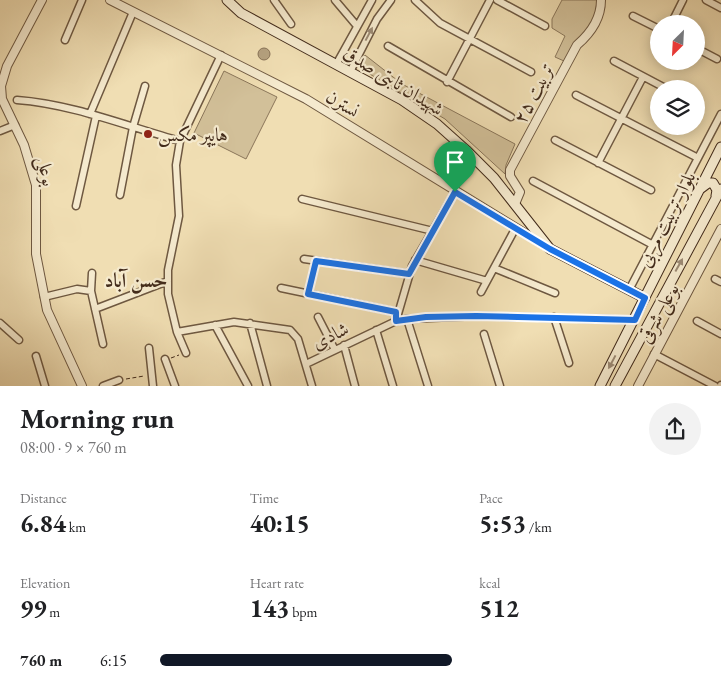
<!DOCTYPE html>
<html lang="en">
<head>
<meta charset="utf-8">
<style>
	:root { --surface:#fff; --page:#f2f2f2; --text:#202124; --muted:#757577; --accent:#111827 }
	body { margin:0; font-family:"EB Garamond",Amiri,serif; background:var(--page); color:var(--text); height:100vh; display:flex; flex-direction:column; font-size:19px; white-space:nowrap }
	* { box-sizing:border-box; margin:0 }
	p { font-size:16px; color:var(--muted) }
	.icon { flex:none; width:28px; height:28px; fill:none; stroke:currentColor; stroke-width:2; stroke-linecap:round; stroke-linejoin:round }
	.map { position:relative; height:386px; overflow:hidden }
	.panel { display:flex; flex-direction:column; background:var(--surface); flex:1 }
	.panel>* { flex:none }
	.needle { width:32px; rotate:204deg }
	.tools { position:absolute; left:650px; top:15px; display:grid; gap:10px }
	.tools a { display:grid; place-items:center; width:55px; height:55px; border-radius:50%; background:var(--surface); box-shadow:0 2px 12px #0003; font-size:25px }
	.pin { position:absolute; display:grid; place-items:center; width:42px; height:42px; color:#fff; margin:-51px -21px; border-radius:50% 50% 50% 0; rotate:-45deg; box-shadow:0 0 5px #0007 }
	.pin .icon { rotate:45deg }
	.round { display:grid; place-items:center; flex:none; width:52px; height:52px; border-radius:26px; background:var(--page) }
	.headline { display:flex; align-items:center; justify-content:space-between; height:85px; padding:0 20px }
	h1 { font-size:28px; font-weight:700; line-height:38px }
	.metrics { display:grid; grid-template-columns:repeat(3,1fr); gap:8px; height:85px; padding:5px 20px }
	.metrics div { display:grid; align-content:center }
	.metrics b { font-size:25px; font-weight:700 }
	.metrics small { font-size:14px; font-weight:400 }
	.metrics p { font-size:14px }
	ul { padding:0 20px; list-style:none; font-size:16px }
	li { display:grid; grid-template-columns:80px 60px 1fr; align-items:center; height:38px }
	li i { height:12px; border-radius:6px; background:var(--accent) }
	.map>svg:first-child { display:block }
	.green { fill:#d2c099; stroke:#8a765a }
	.water { fill:#b5a17f; stroke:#877257 }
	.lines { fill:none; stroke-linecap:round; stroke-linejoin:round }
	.minor-casing { stroke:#6e5841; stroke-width:9 }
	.tertiary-casing { stroke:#6e5841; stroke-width:10 }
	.secondary-casing { stroke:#422b1b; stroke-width:11 }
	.path { stroke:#422b1b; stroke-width:1; stroke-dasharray:4 2.5; stroke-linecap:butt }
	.minor { stroke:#f5eace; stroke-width:6 }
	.tertiary { stroke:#f5eace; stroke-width:8 }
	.secondary { stroke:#f5eace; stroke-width:9 }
	.oneway { fill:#9c8a74 }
	.route-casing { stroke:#fff; stroke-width:10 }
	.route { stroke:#1a73e8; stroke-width:6 }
	.poi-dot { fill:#8f2418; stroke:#f5eace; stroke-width:2 }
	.labels { text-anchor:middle; stroke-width:4.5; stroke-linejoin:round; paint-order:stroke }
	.street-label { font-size:19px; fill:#422b1b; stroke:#f5eace }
	.poi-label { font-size:19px; fill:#422b1b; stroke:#f5eace; text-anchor:start }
	.neighbourhood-label { font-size:20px; font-weight:bold; fill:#422b1b; stroke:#f5eace }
</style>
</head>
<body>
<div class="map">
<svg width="721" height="386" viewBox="0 0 721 386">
	<rect width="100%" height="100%" fill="#f0deb3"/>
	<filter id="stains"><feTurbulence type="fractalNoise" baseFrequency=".004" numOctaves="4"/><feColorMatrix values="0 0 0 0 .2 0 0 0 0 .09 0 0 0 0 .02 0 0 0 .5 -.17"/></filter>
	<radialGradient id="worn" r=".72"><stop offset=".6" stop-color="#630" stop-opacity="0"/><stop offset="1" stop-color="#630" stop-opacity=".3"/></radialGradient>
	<!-- green -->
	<path class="green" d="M562 0H598L599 8 585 36 576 40 564 61 555 57 565 36 552 28V19Z
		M365 55 402 84 515 144 506 165 505 174 445 119 358 67Z
		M224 71 277 97 246 159 194 133Z"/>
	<!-- water -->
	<path class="water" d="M258 54a6 6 0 1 1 12 0a6 6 0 1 1-12 0Z"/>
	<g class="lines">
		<!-- minor casing -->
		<g class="minor-casing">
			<path id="minor" d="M274 0 291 24
				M335 0 357 26
				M415 0 440 23 531 72
				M497 0 545 26
				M706 0 721 8
				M633 16 659 29
				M671 24 683 0
				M65 40 82 0
				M388 46 511 117
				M696 48 717 59
				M614 61 667 89
				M337 63 372 0
				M351 70 377 19 391 0
				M447 82 490 0
				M576 95 698 158
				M17 100C72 104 126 126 180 141
				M90 114 133 12
				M0 131 15 125
				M555 140 651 190
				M598 163 643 77
				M533 181 653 245
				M120 195 133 127 145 86
				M302 199 433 231
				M76 206 96 116
				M304 259 409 274
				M415 260 487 281
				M494 268 555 293
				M92 273 91 291 103 344
				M715 279 721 282
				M281 288 396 312
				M629 290 721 114
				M481 292 515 229
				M44 297 77 289 91 291
				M95 309 168 281
				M318 317 335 350
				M554 317 569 363
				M407 319 428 386
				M396 321 412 266 455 192
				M697 321 721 334
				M0 323 19 340
				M250 323 267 386
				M215 325 248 386
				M376 330 393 386
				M177 332 234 322 290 330 298 339 312 386
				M484 334 500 386
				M344 345 355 386
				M149 348 153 386
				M186 353 177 332 168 294V270L179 216 176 165 180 141 221 55
				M654 354 715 386
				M36 356 45 386
				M165 359 175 386
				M306 364 396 321 407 319 476 316 635 320
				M103 386 119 380
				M721 386V385"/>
		</g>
		<!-- tertiary casing -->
		<g class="tertiary-casing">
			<path id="tertiary" d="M42 0 7 66 1 86 2 99 24 145 36 185V254L47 310 82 386
				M110 0 306 99 549 248
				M515 204 520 192 510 176V170L577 45C591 33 601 19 601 0
				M638 386 721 229"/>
		</g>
		<!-- secondary casing -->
		<g class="secondary-casing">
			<path id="secondary" d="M227 0 241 13 402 100 437 124 466 150 494 178 550 249 645 298
				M700 189 708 183H713L717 190 716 196
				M600 386 721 147
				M615 386 721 189"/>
		</g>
		<!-- path -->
		<path class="path" d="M310 287 315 267
			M171 358 179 355
			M126 379 144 376"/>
		<!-- minor -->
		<use href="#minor" class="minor"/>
		<!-- tertiary -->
		<use href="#tertiary" class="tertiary"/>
		<!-- secondary -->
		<use href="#secondary" class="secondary"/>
	</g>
	<!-- one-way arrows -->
	<defs><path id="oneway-solid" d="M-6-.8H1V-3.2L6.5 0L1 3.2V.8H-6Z" transform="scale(1.25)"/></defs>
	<g class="oneway">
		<use href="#oneway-solid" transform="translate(369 34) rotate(-62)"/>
		<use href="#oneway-solid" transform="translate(679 265) rotate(-61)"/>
		<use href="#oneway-solid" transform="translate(612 362) rotate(118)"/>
	</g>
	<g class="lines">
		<!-- route casing -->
		<g class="route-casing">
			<path id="route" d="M455 192 550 249 645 298 635 320 476 316 426 317 396 321V312L308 294 316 261 409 274Z"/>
		</g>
		<!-- route -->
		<use href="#route" class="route"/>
	</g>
	<!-- markers -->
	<circle class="poi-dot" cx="148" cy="134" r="5"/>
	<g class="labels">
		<!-- street labels -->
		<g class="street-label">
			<text transform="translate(394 80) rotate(32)" y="7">شهیدان ثابتی صدق</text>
			<text transform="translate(533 93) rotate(-62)" y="7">تربیت ۲۵</text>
			<text transform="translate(343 103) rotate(32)" y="7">نسترن</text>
			<text transform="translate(47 171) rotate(78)" y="7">بوعلی</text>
			<text transform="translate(666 219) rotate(-63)" y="7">بلوار تربیت مربی</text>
			<text transform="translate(658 313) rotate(-62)" y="7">بوعلی شرقی</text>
			<text transform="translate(330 335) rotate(-26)" y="7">شادی</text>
		</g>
		<!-- poi labels -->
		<g class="poi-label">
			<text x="158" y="141">هایپر مکس</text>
		</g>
		<!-- neighbourhood labels -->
		<g class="neighbourhood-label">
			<text x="136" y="287">حسن آباد</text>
		</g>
	</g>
	<rect width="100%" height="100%" filter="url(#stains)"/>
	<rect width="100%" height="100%" fill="url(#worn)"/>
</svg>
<div class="tools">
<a><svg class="needle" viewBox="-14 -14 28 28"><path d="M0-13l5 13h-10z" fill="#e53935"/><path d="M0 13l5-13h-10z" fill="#757577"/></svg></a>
<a><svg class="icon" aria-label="layers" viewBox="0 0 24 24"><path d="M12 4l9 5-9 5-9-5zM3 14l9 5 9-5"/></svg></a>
</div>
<div class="pin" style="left:455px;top:192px;background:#1e9e55"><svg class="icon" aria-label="arrive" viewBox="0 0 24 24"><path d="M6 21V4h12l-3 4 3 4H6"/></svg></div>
</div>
<section class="panel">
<div class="headline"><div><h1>Morning run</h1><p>08:00 · 9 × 760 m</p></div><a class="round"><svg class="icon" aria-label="share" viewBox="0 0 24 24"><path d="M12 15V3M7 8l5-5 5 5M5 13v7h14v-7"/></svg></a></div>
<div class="metrics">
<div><p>Distance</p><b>6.84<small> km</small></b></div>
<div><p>Time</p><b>40:15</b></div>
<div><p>Pace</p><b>5:53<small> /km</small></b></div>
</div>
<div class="metrics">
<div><p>Elevation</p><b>99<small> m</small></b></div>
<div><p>Heart rate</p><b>143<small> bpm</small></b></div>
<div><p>kcal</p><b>512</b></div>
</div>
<ul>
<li><b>760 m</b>6:15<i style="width:54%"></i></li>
</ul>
</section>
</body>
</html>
